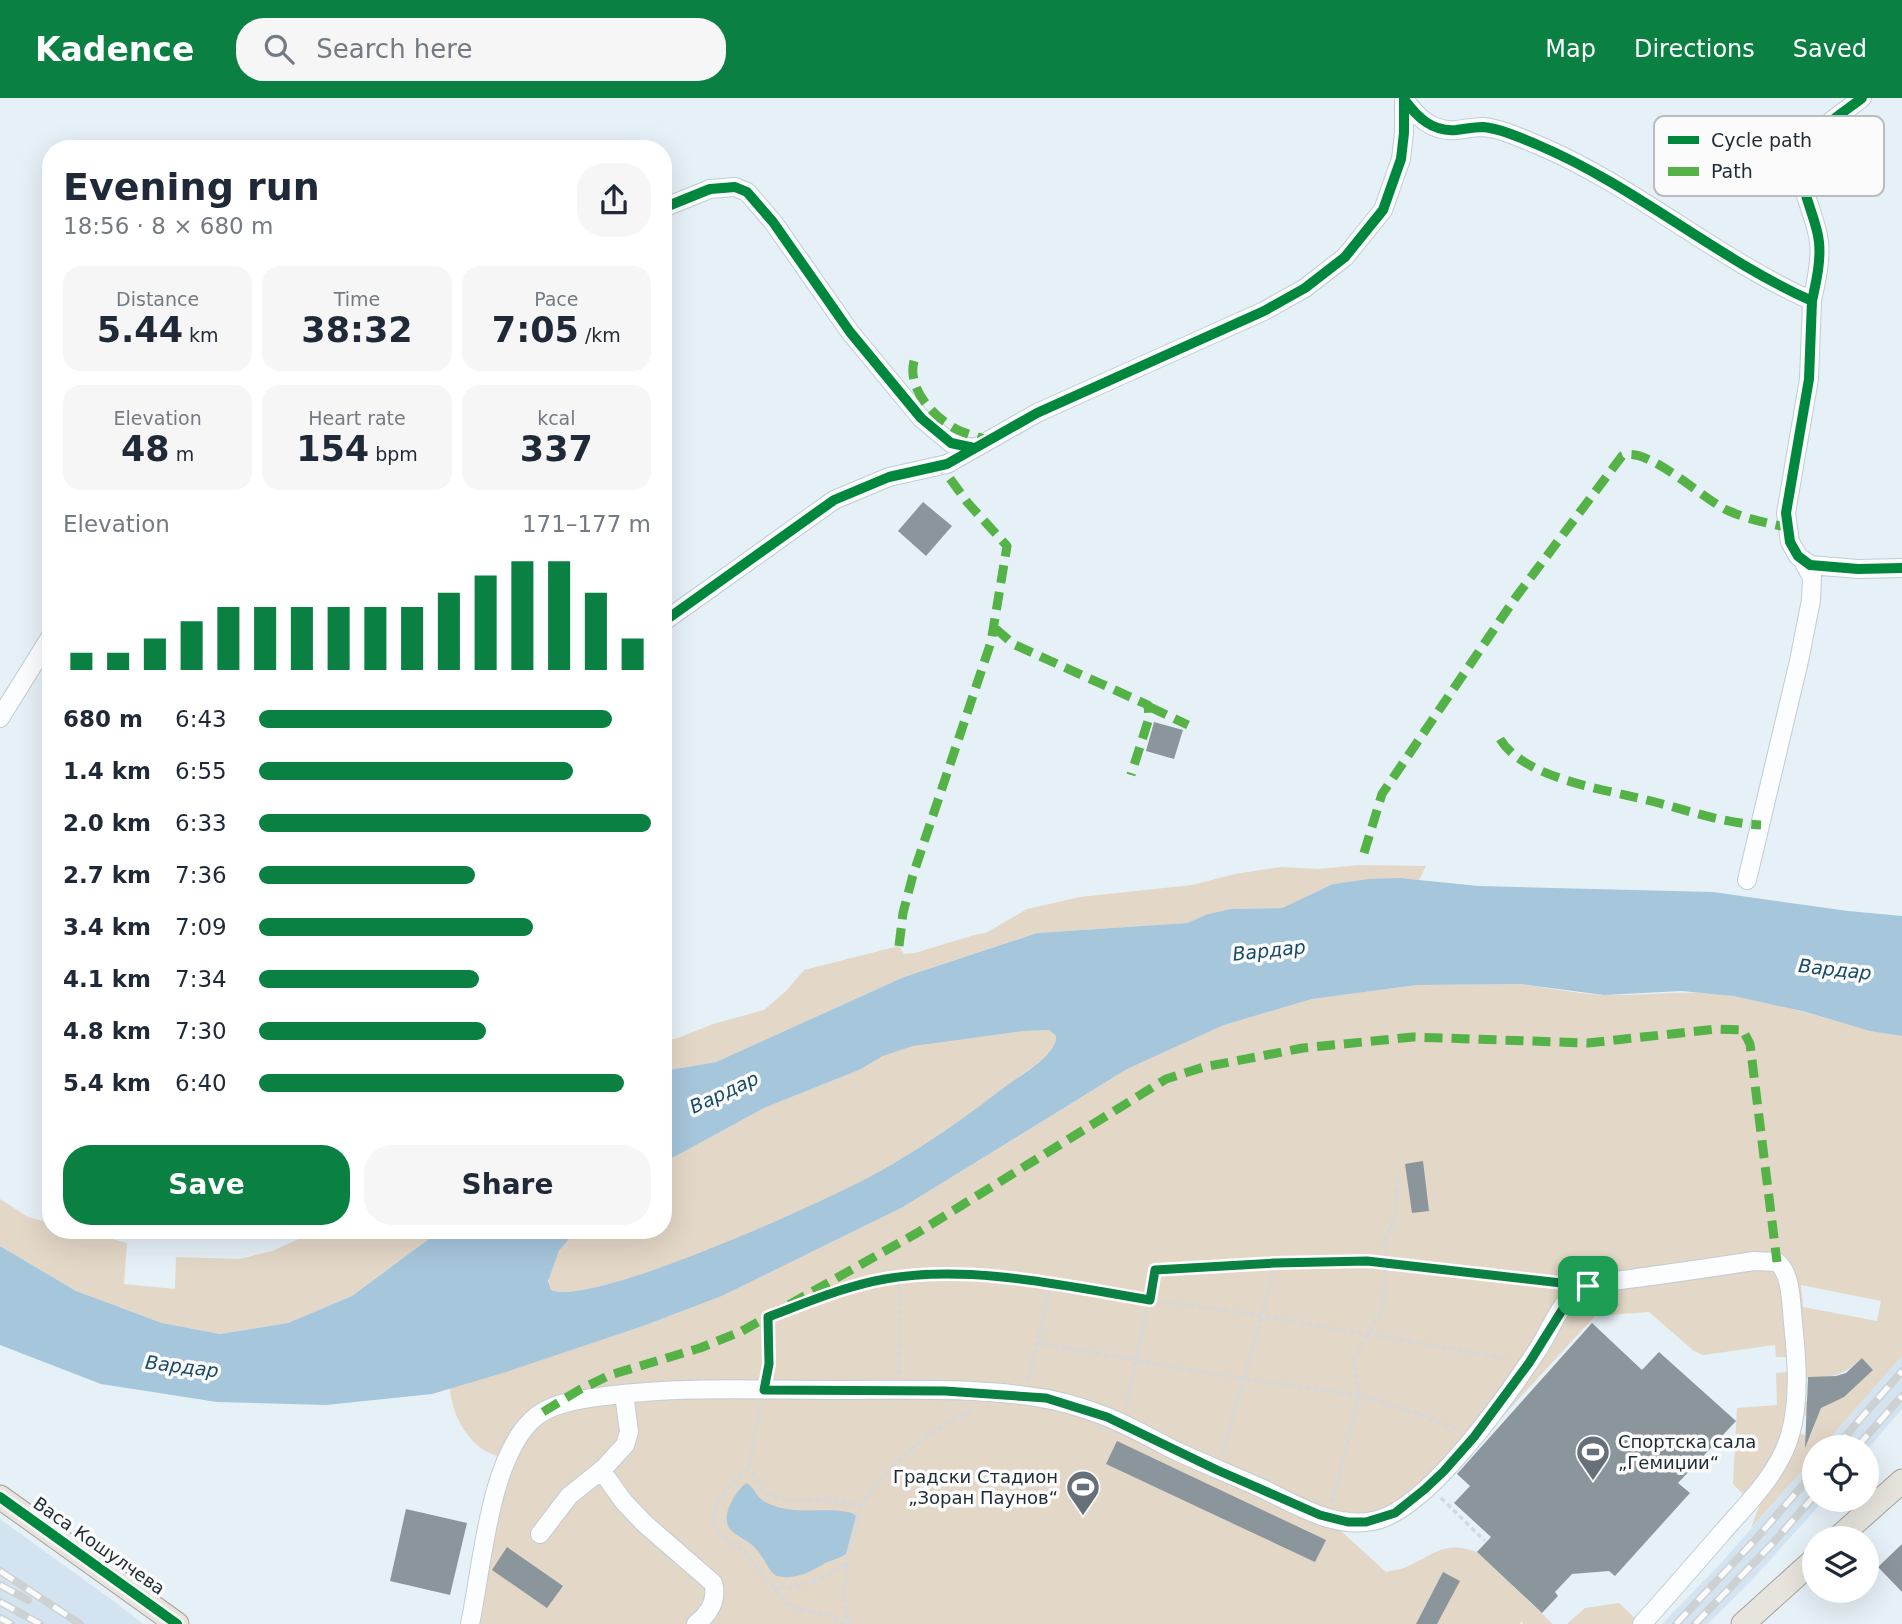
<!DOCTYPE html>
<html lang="en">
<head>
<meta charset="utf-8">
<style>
	:root { --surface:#fff; --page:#f6f6f7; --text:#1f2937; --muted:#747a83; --accent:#0b8043 }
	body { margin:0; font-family:"DejaVu Sans",sans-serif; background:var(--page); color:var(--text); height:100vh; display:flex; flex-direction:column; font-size:26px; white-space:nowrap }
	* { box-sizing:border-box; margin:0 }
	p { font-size:23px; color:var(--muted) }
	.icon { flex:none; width:38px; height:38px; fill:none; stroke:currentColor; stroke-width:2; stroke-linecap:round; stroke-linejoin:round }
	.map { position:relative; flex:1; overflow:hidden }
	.sheet { position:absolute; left:42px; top:42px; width:630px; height:1099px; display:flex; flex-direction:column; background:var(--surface); border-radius:28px; box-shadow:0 7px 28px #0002 }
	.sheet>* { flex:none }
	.tools { position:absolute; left:1802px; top:1337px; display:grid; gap:14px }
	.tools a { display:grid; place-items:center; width:77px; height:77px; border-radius:50%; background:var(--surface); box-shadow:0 7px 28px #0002; font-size:35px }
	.pin { position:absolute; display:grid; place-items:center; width:60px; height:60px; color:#fff; margin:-30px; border-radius:14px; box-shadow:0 4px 10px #0006 }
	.round { display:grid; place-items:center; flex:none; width:74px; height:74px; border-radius:28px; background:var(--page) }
	.headline { display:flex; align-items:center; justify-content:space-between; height:119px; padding:0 21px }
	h1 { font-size:38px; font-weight:700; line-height:52px }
	.stats { display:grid; grid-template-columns:repeat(3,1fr); gap:10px; height:119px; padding:7px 21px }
	.stats div { display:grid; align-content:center; border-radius:18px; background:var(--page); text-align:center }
	.stats b { font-size:35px; font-weight:700 }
	.stats small { font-size:19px; font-weight:400 }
	.stats p { font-size:19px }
	.chart { height:196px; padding:14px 21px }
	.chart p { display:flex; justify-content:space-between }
	.chart svg { width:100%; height:126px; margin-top:7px; stroke:var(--accent); stroke-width:6 }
	.primary-button { display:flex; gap:14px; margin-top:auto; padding:14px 21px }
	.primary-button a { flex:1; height:80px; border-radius:28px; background:var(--accent); color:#fff; font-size:28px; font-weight:700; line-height:80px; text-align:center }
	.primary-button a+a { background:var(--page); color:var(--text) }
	ul { padding:0 21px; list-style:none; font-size:23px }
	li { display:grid; grid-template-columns:112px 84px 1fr; align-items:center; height:52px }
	li i { height:18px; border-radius:9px; background:var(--accent) }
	header { display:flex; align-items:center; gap:42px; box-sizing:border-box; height:98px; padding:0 35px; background:var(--accent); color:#fff }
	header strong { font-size:33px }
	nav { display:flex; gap:38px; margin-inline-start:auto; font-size:24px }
	.search { width:490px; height:63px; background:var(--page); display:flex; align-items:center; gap:18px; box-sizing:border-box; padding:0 24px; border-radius:28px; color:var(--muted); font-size:26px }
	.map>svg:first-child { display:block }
	.built { fill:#d3e4f0 }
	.green { fill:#e3d7c7; fill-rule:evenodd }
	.water { fill:#a6c6dc }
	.building { fill:#8b959c }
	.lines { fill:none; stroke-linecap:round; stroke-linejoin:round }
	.minor-casing { stroke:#c1ccd3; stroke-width:20 }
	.major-casing { stroke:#a6a299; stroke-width:25 }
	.path { stroke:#d5d8db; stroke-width:3.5; stroke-dasharray:5 3.5; stroke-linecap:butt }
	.minor { stroke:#fbfdfe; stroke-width:18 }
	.major { stroke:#e7e3dd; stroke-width:23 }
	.rail-casing { stroke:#cdd1d2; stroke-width:8 }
	.rail { stroke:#fbfbfb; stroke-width:5; stroke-dasharray:16; stroke-linecap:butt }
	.quiet { stroke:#55b246; stroke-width:9; stroke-dasharray:18 9; stroke-linecap:butt }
	.cycleway-casing { stroke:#fbfbfb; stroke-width:15 }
	.cycleway { stroke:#00873e; stroke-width:10 }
	.route-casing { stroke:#fff; stroke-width:14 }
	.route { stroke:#0b8043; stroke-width:9 }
	.labels { text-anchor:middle; stroke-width:7; stroke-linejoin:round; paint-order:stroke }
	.poi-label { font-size:18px; fill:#1f2b33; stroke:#fbfbfb; text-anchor:start }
	.street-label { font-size:18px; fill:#1f2b33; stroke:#fbfbfb }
	.water-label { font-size:19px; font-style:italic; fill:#174a67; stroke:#fbfbfb }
	.key { fill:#fbfbfb; stroke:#b9bdbf; stroke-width:2 }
	.key-label { font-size:19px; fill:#1f2b33 }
</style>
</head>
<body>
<header>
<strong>Kadence</strong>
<div class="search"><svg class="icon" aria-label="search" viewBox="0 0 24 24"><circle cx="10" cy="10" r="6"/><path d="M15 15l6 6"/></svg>Search here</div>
<nav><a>Map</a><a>Directions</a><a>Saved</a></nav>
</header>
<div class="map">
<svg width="1902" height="1526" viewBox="0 0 1902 1526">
	<rect width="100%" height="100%" fill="#e6f0f7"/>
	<!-- built -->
	<path class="built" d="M1902 1258V1311L1867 1352V1349H1822Z
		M1815 1358V1402H1824L1753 1481 1708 1526H1662L1721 1465Z
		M0 1421 119 1507 143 1526H0Z"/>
	<!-- green -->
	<path class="green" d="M1360 767 1426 768 1419 782 1368 781 1333 786 1282 810 1231 811 1208 816 1187 825 1036 835 904 879 716 964 663 973V943L678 940 713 926 764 912 786 893 804 872 899 848 904 856 915 855 974 837 986 835 1027 811 1080 799 1192 787 1235 776 1281 769 1319 771Z
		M1520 886C1548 890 1577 896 1605 897 1649 898 1691 891 1734 898 1791 907 1845 929 1902 938V1258L1822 1349H1815V1358L1751 1430 1760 1406 1790 1362 1799 1335 1810 1339 1816 1322 1805 1318 1804 1303 1837 1302 1843 1299 1873 1272 1862 1260C1841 1280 1831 1279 1803 1280V1233L1777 1165 1788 1259H1776L1775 1247 1703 1257 1694 1253 1649 1214 1595 1218 1426 1402C1399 1423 1376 1434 1341 1433L1386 1474C1393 1472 1401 1472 1408 1468 1435 1456 1444 1442 1477 1454L1553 1526H1523L1522 1523 1519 1526H470L499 1358C471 1353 451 1317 450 1290L643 1228 722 1198 903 1109 1127 971 1224 927 1312 901 1417 887ZM1801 1187 1881 1203 1877 1223 1803 1209Z
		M1049 932 1056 938C1058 955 1023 975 1010 985 967 1018 921 1051 873 1077 826 1104 595 1209 551 1192 542 1171 563 1148 576 1132H663V1065L764 1010 859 972 883 958 913 948 943 943 1024 933Z
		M0 1101 28 1119 51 1125V1132H79L127 1145 124 1186 175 1191 176 1159 239 1161 272 1153 319 1132H441L352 1198 288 1225 220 1236 162 1225 76 1193 0 1148Z
		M1787 1274C1788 1330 1778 1354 1745 1398L1733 1386 1737 1310 1777 1307 1776 1275Z
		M1619 1505 1637 1522 1633 1526H1567L1585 1510Z"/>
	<!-- water -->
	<path class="water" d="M1399 780 1479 788 1713 794 1848 813 1902 818V938L1870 933 1802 913 1734 898 1681 893 1604 897 1520 886 1417 887 1312 901 1224 927 1127 971 903 1109 722 1198 643 1228 506 1274 432 1296 326 1307 217 1304 101 1286 0 1247V1148L76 1193 162 1225 220 1236 288 1225 352 1198 441 1132H576L559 1153 548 1183 551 1192C594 1209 826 1103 873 1077 921 1051 967 1018 1010 985 1023 976 1058 955 1056 938L1049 932 1024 933 913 948 883 958 859 972 764 1010 663 1065V973L716 964 904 879 1037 835 1187 825 1208 816 1231 811 1282 810 1333 786 1368 781Z
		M746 1385C755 1389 756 1400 765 1404 793 1419 824 1408 852 1415L856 1418 846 1456C840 1460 832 1462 825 1465 809 1475 795 1482 776 1478 767 1471 764 1459 756 1451 749 1442 735 1438 729 1430 721 1416 736 1393 746 1385Z"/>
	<!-- building -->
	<path class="building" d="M923 404 952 428 926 458 898 433Z
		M1154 624 1183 632 1174 661 1146 653Z
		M1423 1063 1429 1113 1412 1115 1405 1066Z
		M1592 1225 1642 1272 1659 1254 1736 1323 1678 1385 1690 1395 1615 1478 1609 1473 1572 1476 1555 1494 1558 1498 1542 1515 1477 1454 1491 1439 1454 1405 1470 1388 1457 1376Z
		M1862 1260 1873 1272 1844 1299 1821 1310 1805 1350 1808 1279 1836 1278 1846 1275Z
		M1117 1343 1326 1442 1315 1464 1106 1366Z
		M406 1411 467 1425 450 1497 390 1483Z
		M1902 1446V1494L1878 1469Z
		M507 1449 563 1488 547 1510 492 1472Z
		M1443 1474 1460 1483 1437 1526H1416Z"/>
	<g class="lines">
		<!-- minor casing -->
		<g class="minor-casing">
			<path id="minor" d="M1404 1C1417 19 1432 34 1456 32 1465 31 1474 29 1483 29 1502 31 1521 40 1538 47 1635 88 1716 160 1812 203 1816 184 1821 164 1819 144 1816 114 1791 80 1807 51 1818 29 1843 15 1862 0
				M663 110 710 91 735 89 747 94 773 124 850 234 921 320 951 345 974 350
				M1812 203 1809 281 1786 415 1790 444 1798 458 1810 467 1858 471 1902 470
				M663 524 834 402 889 379 947 366 1037 315 1264 213 1305 190 1345 159 1383 112 1401 61 1404 35V0
				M0 620 51 538
				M1747 782 1799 563 1811 502 1812 479 1803 463
				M601 1372 624 1404 645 1426 713 1485C718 1502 709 1516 696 1526
				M540 1436 569 1398 604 1370 625 1347 629 1334 624 1296
				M470 1526C482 1470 489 1364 531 1323 548 1305 581 1301 605 1298 681 1288 759 1292 835 1292 901 1292 976 1289 1041 1300 1062 1303 1083 1310 1102 1317 1127 1326 1150 1340 1174 1352 1202 1365 1232 1377 1261 1390 1295 1406 1333 1431 1373 1423 1428 1413 1510 1294 1540 1248 1552 1229 1561 1201 1582 1191 1598 1183 1619 1183 1636 1180 1675 1175 1715 1169 1754 1163L1777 1164C1792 1176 1791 1207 1793 1225 1797 1261 1800 1302 1790 1337 1779 1376 1745 1408 1720 1437 1694 1467 1668 1497 1642 1526"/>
		</g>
		<!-- major casing -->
		<g class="major-casing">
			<path id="major" d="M0 1399 177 1526
				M1838 1440 1902 1383
				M1743 1526 1815 1461"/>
		</g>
		<!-- path -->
		<path class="path" d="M1037 1245 1244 1281 1359 1297 1411 1313 1458 1332
			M767 1273 769 1241 768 1219C806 1205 845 1188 886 1181 941 1171 996 1178 1051 1187
			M899 1276V1179
			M1028 1282 1051 1187 1262 1218 1510 1261
			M1126 1310 1155 1172 1275 1165 1367 1163 1562 1186
			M1222 1355 1262 1218 1275 1165
			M749 1370C734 1382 703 1411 717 1432 724 1442 737 1448 746 1456 755 1464 759 1478 769 1486 788 1498 828 1479 844 1467L856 1433 860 1410C839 1395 786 1411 765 1393 759 1388 754 1377 749 1370L760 1308
			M1441 1400 1485 1443
			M1332 1404 1359 1297 1354 1269 1355 1260 1379 1217 1384 1201 1386 1174 1384 1145 1397 1113V1084
			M860 1409C890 1367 926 1332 975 1311
			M847 1465 844 1497 848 1526
			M776 1490C785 1513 802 1512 823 1516 831 1518 838 1522 844 1526"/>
		<!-- minor -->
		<use href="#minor" class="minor"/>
		<!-- major -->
		<use href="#major" class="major"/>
		<!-- rail casing -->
		<g class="rail-casing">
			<path id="rail" d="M1836 1349 1902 1273
				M1857 1349 1902 1298
				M0 1473 80 1526
				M0 1487 28 1502
				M0 1504 40 1526
				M0 1520 11 1526
				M1676 1526 1755 1442 1815 1373
				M1695 1526 1773 1445 1815 1397"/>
		</g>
		<!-- rail -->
		<use href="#rail" class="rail"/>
		<!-- quiet -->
		<path class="quiet" d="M914 263C907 290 932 318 956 331 966 336 978 339 988 342
			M995 530 1013 546 1148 607 1149 620 1131 677
			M1150 609 1188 627
			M1500 641C1524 681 1608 692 1651 703 1687 712 1722 725 1761 727
			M1364 755 1382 696 1516 499 1622 358C1648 347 1703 402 1729 413 1747 421 1767 425 1786 429
			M899 848 903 815 913 777 991 544 1007 448 967 404 941 368
			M543 1314 579 1292 610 1277 700 1250 742 1233 917 1135 1166 981 1204 969 1303 950 1413 939 1588 945 1717 931 1743 932 1750 946 1777 1164"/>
		<!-- cycleway casing -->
		<g class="cycleway-casing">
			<path id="cycleway" d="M1404 1C1417 19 1432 34 1456 32 1465 31 1474 29 1483 29 1502 31 1521 40 1538 47 1635 88 1716 160 1812 203 1816 184 1821 164 1819 144 1816 114 1791 80 1807 51 1818 29 1843 15 1862 0
				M663 110 710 91 735 89 747 94 773 124 850 234 921 320 951 345 974 350
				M1812 203 1809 281 1786 415 1790 444 1798 458 1810 467 1858 471 1902 470
				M663 524 834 402 889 379 947 366 1037 315 1264 213 1305 190 1345 159 1383 112 1401 61 1404 35V0
				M0 1399 177 1526"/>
		</g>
		<!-- cycleway -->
		<use href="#cycleway" class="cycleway"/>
	</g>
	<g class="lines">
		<!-- route casing -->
		<g class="route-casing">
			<path id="route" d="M1367 1163 1588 1188 1577 1193 1569 1201 1529 1265 1474 1339 1444 1373 1425 1391 1395 1415 1366 1424H1348L1320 1417 1217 1372 1107 1319 1046 1300 945 1293 764 1292 769 1266 768 1219C806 1205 845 1188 885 1181 970 1166 1065 1188 1150 1202L1155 1172 1275 1165Z"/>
		</g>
		<!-- route -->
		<use href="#route" class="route"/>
	</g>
	<!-- icons -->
	<defs>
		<g id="stadium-pin" transform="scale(1.75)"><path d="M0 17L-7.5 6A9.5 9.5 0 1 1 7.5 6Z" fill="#657078" stroke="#fbfbfb"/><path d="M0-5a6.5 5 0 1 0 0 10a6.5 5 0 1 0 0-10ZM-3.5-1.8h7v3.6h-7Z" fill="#fff"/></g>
	</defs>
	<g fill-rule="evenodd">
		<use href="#stadium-pin" x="1593" y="1354"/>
		<use href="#stadium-pin" x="1083" y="1389"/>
	</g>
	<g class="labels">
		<!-- poi labels -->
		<g class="poi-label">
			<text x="1618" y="1350">Спортска сала<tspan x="1618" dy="21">„Гемиџии“</tspan></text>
			<text x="1058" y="1385" text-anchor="end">Градски Стадион<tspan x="1058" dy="21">„Зоран Паунов“</tspan></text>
		</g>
		<!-- street labels -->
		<g class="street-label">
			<text transform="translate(99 1448) rotate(35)" y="6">Васа Кошулчева</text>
		</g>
		<!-- water labels -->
		<g class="water-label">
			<text transform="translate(1269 852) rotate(-6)" y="7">Вардар</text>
			<text transform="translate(1835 871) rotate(6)" y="7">Вардар</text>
			<text transform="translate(724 994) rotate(-25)" y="7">Вардар</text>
			<text transform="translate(182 1268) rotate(7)" y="7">Вардар</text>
		</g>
	</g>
	<!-- legend -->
	<rect x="1654" y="18" width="230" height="80" rx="10" class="key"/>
	<rect x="1668" y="38" width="31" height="8" fill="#00873e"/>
	<rect x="1668" y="69" width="31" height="9" fill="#55b246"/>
	<g class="key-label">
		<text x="1711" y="49">Cycle path</text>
		<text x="1711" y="80">Path</text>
	</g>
</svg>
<div class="tools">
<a><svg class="icon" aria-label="locate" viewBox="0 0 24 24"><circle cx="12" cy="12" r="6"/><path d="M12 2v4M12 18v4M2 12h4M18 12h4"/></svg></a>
<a><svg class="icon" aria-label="layers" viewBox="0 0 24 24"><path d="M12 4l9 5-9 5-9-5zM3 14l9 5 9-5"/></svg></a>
</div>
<div class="pin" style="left:1588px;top:1188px;background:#1e9e55"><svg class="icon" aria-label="arrive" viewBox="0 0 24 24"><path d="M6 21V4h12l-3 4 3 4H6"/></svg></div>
<section class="sheet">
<div class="headline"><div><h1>Evening run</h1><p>18:56 · 8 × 680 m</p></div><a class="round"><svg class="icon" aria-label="share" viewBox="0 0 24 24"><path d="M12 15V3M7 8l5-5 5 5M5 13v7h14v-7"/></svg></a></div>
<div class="stats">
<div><p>Distance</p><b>5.44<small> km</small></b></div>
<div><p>Time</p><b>38:32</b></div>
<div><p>Pace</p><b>7:05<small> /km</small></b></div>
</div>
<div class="stats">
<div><p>Elevation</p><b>48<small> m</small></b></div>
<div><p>Heart rate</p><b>154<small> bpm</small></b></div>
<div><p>kcal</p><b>337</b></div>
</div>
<div class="chart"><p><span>Elevation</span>171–177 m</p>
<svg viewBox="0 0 160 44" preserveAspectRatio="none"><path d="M5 44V38M15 44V38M25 44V33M35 44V27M45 44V22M55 44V22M65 44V22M75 44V22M85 44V22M95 44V22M105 44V17M115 44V11M125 44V6M135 44V6M145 44V17M155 44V33"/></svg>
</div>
<ul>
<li><b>680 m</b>6:43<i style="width:90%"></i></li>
<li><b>1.4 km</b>6:55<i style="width:80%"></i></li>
<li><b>2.0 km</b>6:33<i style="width:100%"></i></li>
<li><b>2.7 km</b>7:36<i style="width:55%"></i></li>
<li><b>3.4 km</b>7:09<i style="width:70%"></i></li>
<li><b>4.1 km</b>7:34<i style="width:56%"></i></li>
<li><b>4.8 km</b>7:30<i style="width:58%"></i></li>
<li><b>5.4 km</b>6:40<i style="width:93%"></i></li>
</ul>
<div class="primary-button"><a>Save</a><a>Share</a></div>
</section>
</div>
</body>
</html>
